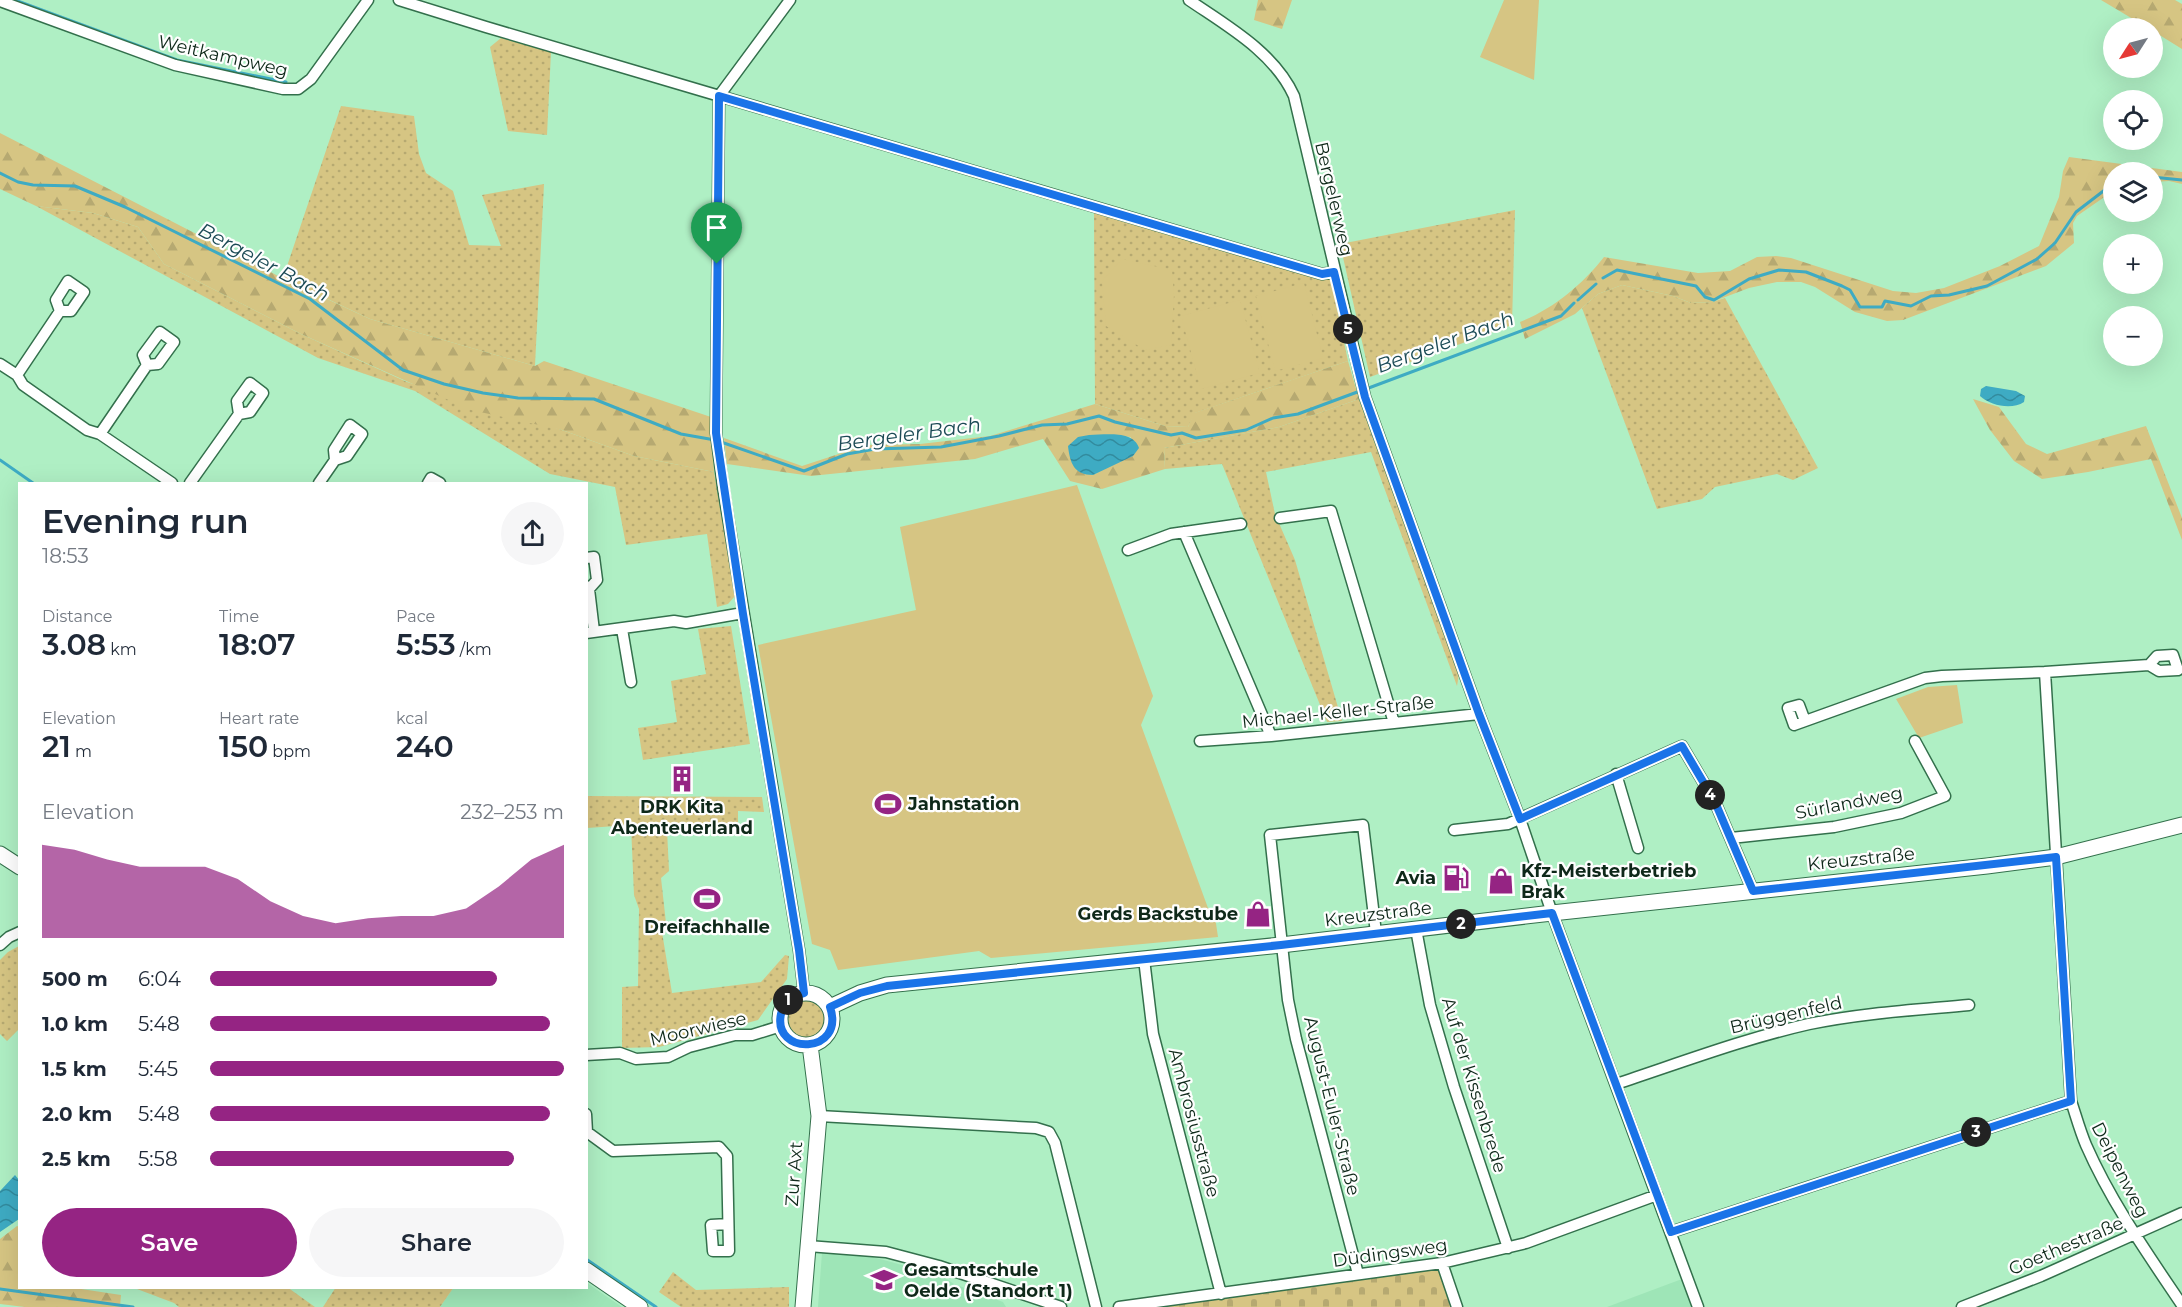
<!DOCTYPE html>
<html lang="en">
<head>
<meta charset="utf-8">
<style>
	:root { --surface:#fff; --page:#f6f6f7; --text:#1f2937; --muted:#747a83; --accent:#952483 }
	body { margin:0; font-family:Montserrat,sans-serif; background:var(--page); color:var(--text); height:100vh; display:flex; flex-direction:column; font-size:22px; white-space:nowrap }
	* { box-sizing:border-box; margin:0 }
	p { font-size:20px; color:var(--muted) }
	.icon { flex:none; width:33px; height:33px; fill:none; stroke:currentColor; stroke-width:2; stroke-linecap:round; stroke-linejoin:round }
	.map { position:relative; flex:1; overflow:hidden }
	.side { position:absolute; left:18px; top:482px; width:570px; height:807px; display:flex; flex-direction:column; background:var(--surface); border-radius:0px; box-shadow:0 6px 24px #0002 }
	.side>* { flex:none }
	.needle { width:39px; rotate:234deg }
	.controls { position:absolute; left:2103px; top:18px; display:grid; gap:12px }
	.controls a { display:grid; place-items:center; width:60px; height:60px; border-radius:50%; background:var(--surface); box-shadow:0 6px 24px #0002; font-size:30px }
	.pin { position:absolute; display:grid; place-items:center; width:51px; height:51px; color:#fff; margin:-62px -26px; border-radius:50% 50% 50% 0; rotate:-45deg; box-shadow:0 0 6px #0007 }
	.pin .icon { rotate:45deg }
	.km { position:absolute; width:30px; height:30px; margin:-15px; border-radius:50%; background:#222; color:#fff; font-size:16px; line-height:30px; text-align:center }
	.round { display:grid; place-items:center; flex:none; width:63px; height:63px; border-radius:32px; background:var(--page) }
	.headline { display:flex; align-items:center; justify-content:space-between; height:102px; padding:0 24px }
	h1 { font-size:33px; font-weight:600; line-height:45px }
	.figures { display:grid; grid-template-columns:repeat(3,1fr); gap:9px; height:102px; padding:6px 24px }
	.figures div { display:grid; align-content:center }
	.figures b { font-size:30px; font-weight:600 }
	.figures small { font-size:16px; font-weight:400 }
	.figures p { font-size:16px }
	.chart { height:168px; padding:12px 24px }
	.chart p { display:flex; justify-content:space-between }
	.chart svg { width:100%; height:108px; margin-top:6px; fill:var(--accent); opacity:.7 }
	.cta { display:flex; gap:12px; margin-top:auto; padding:12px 24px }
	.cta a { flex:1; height:69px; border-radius:36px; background:var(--accent); color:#fff; font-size:24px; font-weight:600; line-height:69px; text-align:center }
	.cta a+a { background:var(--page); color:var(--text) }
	ul { padding:0 24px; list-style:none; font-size:20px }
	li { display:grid; grid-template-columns:96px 72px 1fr; align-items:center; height:45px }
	li i { height:15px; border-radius:8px; background:var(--accent) }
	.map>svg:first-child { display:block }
	.built { fill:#9ee5b7 }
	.grass { fill:url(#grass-dots) }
	.forest { fill:url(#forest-firs); fill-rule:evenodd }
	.cemetery { fill:url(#cemetery-stones) }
	.park { fill:#d6c583 }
	.water { fill:url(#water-waves) }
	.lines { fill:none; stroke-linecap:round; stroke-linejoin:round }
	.stream { stroke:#3eabc3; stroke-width:3 }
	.street-casing { stroke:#33704c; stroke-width:13 }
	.secondary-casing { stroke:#33704c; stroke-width:17 }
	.street { stroke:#fff; stroke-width:10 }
	.secondary { stroke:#fff; stroke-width:15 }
	.route-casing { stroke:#fff; stroke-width:12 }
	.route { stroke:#1a73e8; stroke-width:8 }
	.labels { text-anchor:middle; stroke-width:4.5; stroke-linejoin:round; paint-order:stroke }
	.street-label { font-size:18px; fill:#0e2819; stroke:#fefefe }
	.poi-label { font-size:18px; font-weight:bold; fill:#0e2819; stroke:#fefefe; text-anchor:start }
	.water-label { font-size:20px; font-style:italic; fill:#1b4a55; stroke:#fefefe }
</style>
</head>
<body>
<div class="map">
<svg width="2182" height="1307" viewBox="0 0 2182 1307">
	<defs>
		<pattern id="grass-dots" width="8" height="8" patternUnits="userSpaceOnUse" patternTransform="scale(1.5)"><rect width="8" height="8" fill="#d6c583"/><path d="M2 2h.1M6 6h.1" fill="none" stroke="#b6a971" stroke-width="1.8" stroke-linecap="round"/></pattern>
		<pattern id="forest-firs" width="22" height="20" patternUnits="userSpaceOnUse" patternTransform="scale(1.5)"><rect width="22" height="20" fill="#d6c583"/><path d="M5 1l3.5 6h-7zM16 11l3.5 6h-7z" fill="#b6a971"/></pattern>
		<pattern id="cemetery-stones" width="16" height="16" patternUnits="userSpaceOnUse" patternTransform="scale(1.5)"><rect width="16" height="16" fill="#d6c583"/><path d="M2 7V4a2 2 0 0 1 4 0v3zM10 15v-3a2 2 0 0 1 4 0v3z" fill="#b6a971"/></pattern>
		<pattern id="water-waves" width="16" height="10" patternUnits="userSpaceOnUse" patternTransform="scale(1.5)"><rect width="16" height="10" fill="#3eabc3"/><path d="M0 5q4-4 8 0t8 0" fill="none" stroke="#328b9e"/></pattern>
	</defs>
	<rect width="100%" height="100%" fill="#afefc4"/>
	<!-- built -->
	<path class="built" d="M822 1253 873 1257 942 1276 954 1284 1003 1302 1006 1307H818Z
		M1682 1279 1692 1307H1607Z
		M587 1283 622 1307H440L454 1287H586Z"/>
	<!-- grass -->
	<path class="grass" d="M501 38 551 52 547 135 508 131 490 47Z
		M341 106 414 116 419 154 426 173 453 191 469 245 501 246 482 195 544 184 535 366 370 319 283 278Z
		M36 206 93 213 138 227 164 264 301 334 407 382 562 430 634 456 714 472 735 596 728 604 717 607 707 534 626 545 615 487 550 474 415 391 318 358Z
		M1515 210 1512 325 1370 377 1340 244Z
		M1094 212 1331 280 1348 361 1195 413 1188 427 1165 426 1095 404Z
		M1622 285 1673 296 1691 303 1712 302 1725 298 1818 468 1793 480 1777 474 1715 487 1702 499 1657 509 1582 308 1598 294Z
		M1359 399 1459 674 1457 686 1371 452 1266 472 1275 514 1295 560 1342 721 1327 722 1222 464 1165 469 1164 448 1279 427Z
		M731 626 750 744 643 760 638 728 677 722 671 681 706 674 698 629Z
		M587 796 762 797 764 812 738 811V822L667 830 669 871 661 878 666 923 662 932 672 993 761 982 785 955 789 956 787 979 758 1020 659 1047 622 1048V987L638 986 639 909 634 895 631 825 587 828Z
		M19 946V1029L7 1041 0 1034V960L8 952Z
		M785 1019a21 21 0 1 1 42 0a21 21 0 1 1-42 0Z
		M673 1272 696 1290 789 1287V1307H681L659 1292Z
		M138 1287H287L315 1307H179L174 1303 137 1289Z
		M336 1287H454L440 1307H323Z"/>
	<!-- forest -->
	<path class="forest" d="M1258 0H1292L1282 29 1254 20Z
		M2101 0H2175L2182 4V49L2153 31 2152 28H2148Z
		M0 133 282 278 370 319 535 366 544 361 711 417 714 472 634 456 562 430 471 410 301 334 164 264 138 227 93 213 36 206 0 189Z
		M2069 157 2182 172V184L2169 181 2153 182 2152 172H2114L2113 191 2077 216 2073 223 2074 243 2046 266 1903 320 1887 321 1855 312 1815 287 1801 282H1777L1749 288 1712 302 1691 303 1673 296 1622 285 1598 294 1575 314 1525 339 1520 322C1553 309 1582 285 1604 257L1698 273 1730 271 1757 257 1776 256 1791 258 1893 291 1916 293 1944 288 2000 266 2039 246 2059 197 2063 171Z
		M1348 361 1359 399 1279 427 1164 448 1165 469 1102 489 1070 481 1043 439 975 459 811 476 727 464 724 438 802 466 866 445 920 444 990 436 1095 404 1165 426 1188 427 1194 413ZM1102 435 1131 437 1116 463 1093 475Z
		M1973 399 1999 407 2026 444 2047 454 2146 426 2182 518V540L2151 459 2088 472 2042 479 2014 461 1990 430Z
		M17 1226 20 1227V1287H68L121 1295 120 1307H25L0 1304V1239Z"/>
	<!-- cemetery -->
	<path class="cemetery" d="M1440 1269 1453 1307H1162Z"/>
	<!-- park -->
	<path class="park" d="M1504 0H1539L1534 80 1480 57Z
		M1122 259 1172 270 1174 295 1171 345 1145 350 1106 326 1102 281Z
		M1304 283 1323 358 1275 371 1256 296Z
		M1240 300 1260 373 1201 389 1181 316Z
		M1077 485 1153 696 1141 725 1208 908 1214 910 1218 937 991 958 979 951 838 970 830 950 812 944 758 645 916 610 900 527Z
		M1957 685 1963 723 1919 738 1896 699 1928 687Z"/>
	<!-- water -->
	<path class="water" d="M1986 386 2016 391 2025 396 2024 402C2012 410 1991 406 1980 396L1981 389Z
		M1089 435C1105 435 1133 430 1139 448L1133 456 1093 475C1074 475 1070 463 1068 446L1078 437Z
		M15 1175 19 1180V1219L0 1232V1191Z"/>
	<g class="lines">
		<!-- stream -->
		<path class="stream" d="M15 0 177 60 286 82
			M0 173 18 182 33 185 75 186 125 207 310 299 403 370 444 384 483 393 518 398 594 399 681 434 715 440
			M2152 177 2182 180
			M1603 278 1617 270 1696 286 1705 297 1714 300 1749 279 1779 270 1806 272 1842 286 1850 290 1860 307H1882L1885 301 1911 306 1931 296 1949 295 1987 286 2037 259 2055 243 2076 212 2106 189 2114 187
			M1578 300 1596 284
			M1366 389 1561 316 1574 303
			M721 442 804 471 847 454 875 449 941 447 999 436 1042 425 1067 424 1099 416 1115 422 1171 435 1182 433 1196 438 1246 430 1273 418 1298 414 1360 391
			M0 460 33 483
			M586 1259 656 1307
			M0 1289 133 1307"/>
		<!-- street casing -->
		<g class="street-casing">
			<path id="street" d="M399 0 486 27 1322 274 1334 272
				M790 0 719 96 716 433 723 487 799 950 804 993
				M1189 0C1227 26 1274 52 1294 96L1365 397 1479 714 1520 819 1552 913 1698 1307
				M0 1 175 65 283 89H298L311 79 368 0
				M0 364 17 375 23 385 87 430 100 434 172 483
				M17 375 60 311 56 300 68 281 84 292 71 311H60
				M100 434 147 365 143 355 160 332 174 342 158 364 147 365
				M190 483 239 414 237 401 250 383 263 393 250 412 239 414
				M319 483 335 460 347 456 362 434 350 425 334 450 335 460
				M428 483 431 478 440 483
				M1280 518 1331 511 1394 723
				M1184 532 1271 736
				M1128 550 1171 534 1241 524
				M586 558 594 557 597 580 589 589
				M586 586 589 589 594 631
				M622 629 631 682
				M586 633 674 621 686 623 743 613
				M2149 665 2157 656 2173 655 2178 670 2159 671 2149 665 2045 672 2071 1101C2076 1116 2080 1131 2086 1145 2111 1202 2147 1253 2182 1305
				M1805 721 1799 705 1788 708 1794 725 1925 678 1942 676 2045 672
				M1200 741 1271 736 1479 714
				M1616 774 1638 848
				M1454 830 1508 824 1682 746 1715 802 1753 891
				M1731 838 1834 827 1901 813 1945 796 1915 741
				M1416 929 1430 1005 1454 1087 1508 1248
				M0 945 9 937 20 932
				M1144 959 1153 1034 1221 1294
				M586 1055 620 1053 636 1059 668 1057 689 1047 735 1035H752L781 1026
				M1616 1084C1680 1063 1743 1039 1809 1024 1862 1013 1915 1010 1969 1005
				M586 1114 587 1132 613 1151 719 1147 727 1156 729 1251H713L711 1225 728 1224
				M819 1116 1036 1128 1049 1132 1055 1143 1096 1307
				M1671 1232 2071 1101
				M808 1246 886 1252 939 1266 1061 1307
				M1442 1263 1457 1307
				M1358 1274 1296 1039 1288 1000 1270 835 1363 825 1376 933
				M1119 1307 1442 1263 1526 1243 1657 1195
				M1962 1307 2041 1276 2182 1213"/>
		</g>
		<!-- secondary casing -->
		<g class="secondary-casing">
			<path id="secondary" d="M0 854 20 867
				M780 1019a26 26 0 1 1 52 0a26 26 0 1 1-52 0Z
				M830 1007 860 993 887 985 1281 945 1552 913 1987 866 2056 857 2182 825
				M586 1270 640 1307
				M803 1307 819 1116 810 1045"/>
		</g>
		<!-- street -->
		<use href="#street" class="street"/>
		<!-- secondary -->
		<use href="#secondary" class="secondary"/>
	</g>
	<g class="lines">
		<!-- route casing -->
		<g class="route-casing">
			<path id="route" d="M719 96 1322 274 1334 272 1365 397 1479 714 1520 819 1682 746 1715 802 1753 891 2056 857 2071 1101 1671 1232 1552 913 1281 945 887 986 860 993 830 1007C846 1055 772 1056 781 1014 783 1001 792 996 804 993L799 950 743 614 716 433Z"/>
		</g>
		<!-- route -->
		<use href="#route" class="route"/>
	</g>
	<!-- icons -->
	<defs>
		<g id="building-bare" transform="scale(2.07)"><path d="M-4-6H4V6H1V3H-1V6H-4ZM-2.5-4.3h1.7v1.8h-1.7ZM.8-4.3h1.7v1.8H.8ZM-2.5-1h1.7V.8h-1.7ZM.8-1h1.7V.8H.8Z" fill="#952483" stroke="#fefefe" stroke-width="2.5" paint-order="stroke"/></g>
		<g id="stadium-bare" transform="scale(2.07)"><path d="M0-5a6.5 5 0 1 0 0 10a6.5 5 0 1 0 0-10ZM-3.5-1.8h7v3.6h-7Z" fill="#952483" stroke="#fefefe" stroke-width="2.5" paint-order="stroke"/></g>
		<g id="fuel-bare" transform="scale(2.07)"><path d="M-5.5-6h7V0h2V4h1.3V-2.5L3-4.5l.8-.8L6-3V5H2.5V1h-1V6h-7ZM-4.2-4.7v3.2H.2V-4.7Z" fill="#952483" stroke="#fefefe" stroke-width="2.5" paint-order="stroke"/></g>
		<g id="shop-bare" transform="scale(2.07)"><path d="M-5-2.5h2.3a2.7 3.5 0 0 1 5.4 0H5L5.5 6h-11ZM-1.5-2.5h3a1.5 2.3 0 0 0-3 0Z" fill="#952483" stroke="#fefefe" stroke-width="2.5" paint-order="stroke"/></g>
		<g id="school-bare" transform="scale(2.07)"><path d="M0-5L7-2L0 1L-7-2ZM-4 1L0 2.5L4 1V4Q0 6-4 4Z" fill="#952483" stroke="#fefefe" stroke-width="2.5" paint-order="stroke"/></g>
	</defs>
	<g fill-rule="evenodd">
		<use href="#building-bare" x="682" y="779"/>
		<use href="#stadium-bare" x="888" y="804"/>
		<use href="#fuel-bare" x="1456" y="878"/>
		<use href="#shop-bare" x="1501" y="881"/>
		<use href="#stadium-bare" x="707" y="899"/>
		<use href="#shop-bare" x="1258" y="914"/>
		<use href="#school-bare" x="884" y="1280"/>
	</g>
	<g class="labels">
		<!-- street labels -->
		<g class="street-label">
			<text transform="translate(223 56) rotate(13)" y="6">Weitkampweg</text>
			<text transform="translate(1334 199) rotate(77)" y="6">Bergelerweg</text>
			<text transform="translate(1338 712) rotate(-6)" y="6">Michael-Keller-Straße</text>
			<text transform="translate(1849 803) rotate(-11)" y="6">Sürlandweg</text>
			<text transform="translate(1861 859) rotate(-6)" y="6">Kreuzstraße</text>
			<text transform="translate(1378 914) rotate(-7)" y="6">Kreuzstraße</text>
			<text transform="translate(1786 1015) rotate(-13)" y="6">Brüggenfeld</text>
			<text transform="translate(698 1029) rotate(-13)" y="6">Moorwiese</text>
			<text transform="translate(1474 1085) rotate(73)" y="6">Auf der Kissenbrede</text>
			<text transform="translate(1332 1106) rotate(76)" y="6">August-Euler-Straße</text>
			<text transform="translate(1194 1123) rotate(75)" y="6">Ambrosiusstraße</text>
			<text transform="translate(2120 1170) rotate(63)" y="6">Deipenweg</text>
			<text transform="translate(794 1174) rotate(-86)" y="6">Zur Axt</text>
			<text transform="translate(2066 1246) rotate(-23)" y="6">Goethestraße</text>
			<text transform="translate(1390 1253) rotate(-8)" y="6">Düdingsweg</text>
		</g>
		<!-- poi labels -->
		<g class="poi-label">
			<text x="908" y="810">Jahnstation</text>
			<text x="682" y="813" text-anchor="middle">DRK Kita<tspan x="682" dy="21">Abenteuerland</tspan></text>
			<text x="1521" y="877">Kfz-Meisterbetrieb<tspan x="1521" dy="21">Brak</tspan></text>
			<text x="1436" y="884" text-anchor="end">Avia</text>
			<text x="1238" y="920" text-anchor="end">Gerds Backstube</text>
			<text x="707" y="933" text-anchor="middle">Dreifachhalle</text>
			<text x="904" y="1276">Gesamtschule<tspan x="904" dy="21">Oelde (Standort 1)</tspan></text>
		</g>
		<!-- water labels -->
		<g class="water-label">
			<text transform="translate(264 262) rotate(28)" y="7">Bergeler Bach</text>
			<text transform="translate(1445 342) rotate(-20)" y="7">Bergeler Bach</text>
			<text transform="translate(909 434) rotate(-8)" y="7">Bergeler Bach</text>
		</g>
	</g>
</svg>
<div class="controls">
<a><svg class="needle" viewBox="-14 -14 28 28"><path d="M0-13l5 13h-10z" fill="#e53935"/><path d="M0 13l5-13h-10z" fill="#747a83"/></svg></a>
<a><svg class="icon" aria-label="locate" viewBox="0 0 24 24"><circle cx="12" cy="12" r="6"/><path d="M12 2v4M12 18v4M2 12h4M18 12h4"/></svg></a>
<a><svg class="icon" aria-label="layers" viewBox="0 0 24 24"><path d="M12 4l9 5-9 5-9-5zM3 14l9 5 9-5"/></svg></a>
<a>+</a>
<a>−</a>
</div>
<div class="pin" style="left:717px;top:264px;background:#1e9e55"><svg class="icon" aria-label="arrive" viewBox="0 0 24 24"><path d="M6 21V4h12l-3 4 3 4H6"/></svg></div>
<b class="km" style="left:788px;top:1000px">1</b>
<b class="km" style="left:1461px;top:924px">2</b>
<b class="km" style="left:1976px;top:1132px">3</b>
<b class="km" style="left:1710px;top:795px">4</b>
<b class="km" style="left:1348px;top:329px">5</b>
<section class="side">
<div class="headline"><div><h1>Evening run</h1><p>18:53</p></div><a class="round"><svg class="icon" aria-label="share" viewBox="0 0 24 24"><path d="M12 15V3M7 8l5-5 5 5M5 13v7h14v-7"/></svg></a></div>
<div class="figures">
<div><p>Distance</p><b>3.08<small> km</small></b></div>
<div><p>Time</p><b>18:07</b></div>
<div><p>Pace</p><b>5:53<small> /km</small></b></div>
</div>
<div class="figures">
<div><p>Elevation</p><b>21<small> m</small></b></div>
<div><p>Heart rate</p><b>150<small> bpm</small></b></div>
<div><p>kcal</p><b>240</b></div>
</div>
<div class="chart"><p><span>Elevation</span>232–253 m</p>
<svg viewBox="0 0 160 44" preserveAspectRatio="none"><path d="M0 44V6L10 8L20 12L30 15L40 15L50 15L60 20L70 29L80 35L90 38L100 36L110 35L120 35L130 32L140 23L150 12L160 6V44z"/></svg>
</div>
<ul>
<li><b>500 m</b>6:04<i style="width:81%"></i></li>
<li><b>1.0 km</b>5:48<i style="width:96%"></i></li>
<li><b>1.5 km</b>5:45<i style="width:100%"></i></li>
<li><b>2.0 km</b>5:48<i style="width:96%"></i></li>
<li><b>2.5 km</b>5:58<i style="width:86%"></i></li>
</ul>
<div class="cta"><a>Save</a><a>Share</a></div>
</section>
</div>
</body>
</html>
